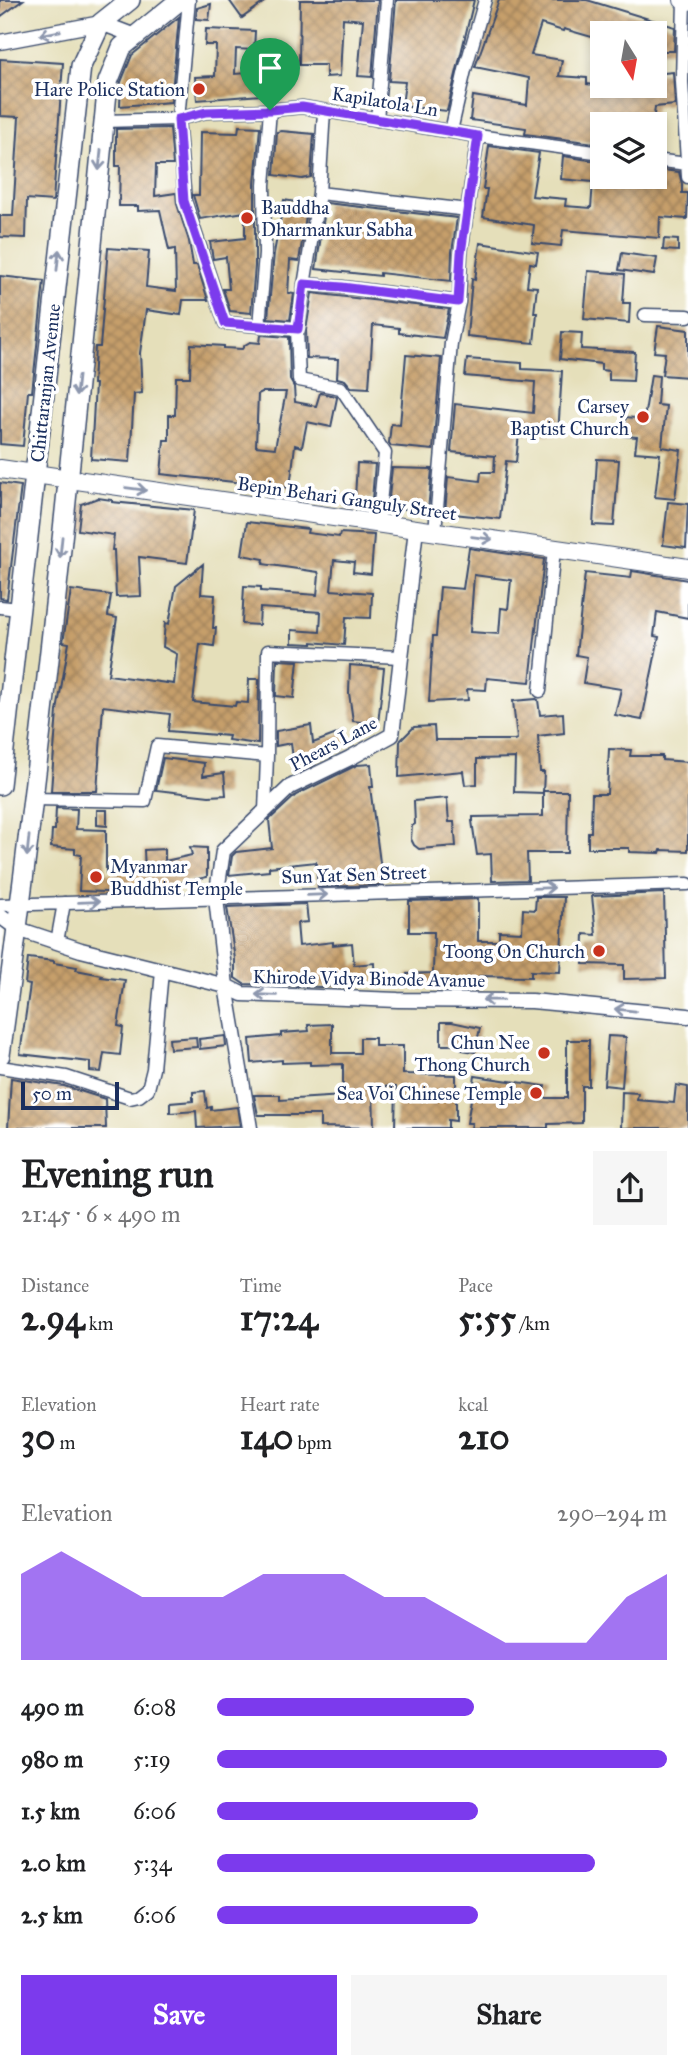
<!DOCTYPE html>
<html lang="en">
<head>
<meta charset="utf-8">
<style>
	:root { --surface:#fff; --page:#f6f6f6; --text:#202124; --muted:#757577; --accent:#7c3aed }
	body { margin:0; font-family:"IM FELL Great Primer",serif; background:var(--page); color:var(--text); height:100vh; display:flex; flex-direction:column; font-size:26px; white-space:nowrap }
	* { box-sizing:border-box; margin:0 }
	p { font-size:23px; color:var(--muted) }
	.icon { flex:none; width:38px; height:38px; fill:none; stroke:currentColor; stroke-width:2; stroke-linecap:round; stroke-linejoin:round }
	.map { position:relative; height:1128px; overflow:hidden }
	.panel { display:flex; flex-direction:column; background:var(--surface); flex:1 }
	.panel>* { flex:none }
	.needle { width:46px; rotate:169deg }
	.buttons { position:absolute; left:590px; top:21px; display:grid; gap:14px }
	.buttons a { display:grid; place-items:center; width:77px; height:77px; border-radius:0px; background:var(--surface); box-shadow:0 4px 10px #0003; font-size:35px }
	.scale { position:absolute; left:21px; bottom:18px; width:98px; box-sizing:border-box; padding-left:7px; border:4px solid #1b2f5e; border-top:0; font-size:19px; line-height:24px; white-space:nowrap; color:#1b2f5e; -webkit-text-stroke:5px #fff; paint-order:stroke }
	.pin { position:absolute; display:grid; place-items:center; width:60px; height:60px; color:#fff; margin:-72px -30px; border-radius:50% 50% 50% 0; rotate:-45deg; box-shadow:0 0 7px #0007 }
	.pin .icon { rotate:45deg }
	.round { display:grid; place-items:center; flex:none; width:74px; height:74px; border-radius:0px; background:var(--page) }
	.headline { display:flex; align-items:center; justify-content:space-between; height:119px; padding:0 21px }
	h1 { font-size:38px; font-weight:700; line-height:52px }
	.metrics { display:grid; grid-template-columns:repeat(3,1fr); gap:10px; height:119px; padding:7px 21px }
	.metrics div { display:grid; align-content:center }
	.metrics b { font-size:35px; font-weight:700 }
	.metrics small { font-size:19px; font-weight:400 }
	.metrics p { font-size:19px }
	.chart { height:196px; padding:14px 21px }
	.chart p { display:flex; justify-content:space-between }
	.chart svg { width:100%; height:126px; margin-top:7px; fill:var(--accent); opacity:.7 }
	.action { display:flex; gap:14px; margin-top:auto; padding:14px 21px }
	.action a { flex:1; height:80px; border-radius:0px; background:var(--accent); color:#fff; font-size:28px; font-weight:700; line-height:80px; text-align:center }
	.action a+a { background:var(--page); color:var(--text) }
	ul { padding:0 21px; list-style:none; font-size:23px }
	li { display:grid; grid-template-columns:112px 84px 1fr; align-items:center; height:52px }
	li i { height:18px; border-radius:9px; background:var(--accent) }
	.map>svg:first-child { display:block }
	.building { fill:url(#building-cross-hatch); fill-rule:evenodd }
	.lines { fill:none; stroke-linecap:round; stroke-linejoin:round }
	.minor-casing { stroke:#39496c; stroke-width:15 }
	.tertiary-casing { stroke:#39496c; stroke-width:17 }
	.secondary-casing { stroke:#39496c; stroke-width:20 }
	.primary-casing { stroke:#39496c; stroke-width:22 }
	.minor { stroke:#fff; stroke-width:12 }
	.tertiary { stroke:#fff; stroke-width:14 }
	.secondary { stroke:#fff; stroke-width:18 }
	.primary { stroke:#fff; stroke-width:19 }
	.oneway { stroke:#8d97ae }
	.route-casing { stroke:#fff; stroke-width:14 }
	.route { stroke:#7c3aed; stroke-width:9 }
	.poi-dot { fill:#c8321e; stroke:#fff; stroke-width:2.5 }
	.labels { text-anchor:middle; stroke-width:7; stroke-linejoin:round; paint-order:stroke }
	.poi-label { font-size:19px; fill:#1b2f5e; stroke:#fff; text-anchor:end }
	.street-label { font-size:19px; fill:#1b2f5e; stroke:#fff }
</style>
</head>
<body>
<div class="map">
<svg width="688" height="1128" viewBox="0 0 688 1128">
	<defs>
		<pattern id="building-cross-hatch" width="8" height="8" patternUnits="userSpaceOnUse" patternTransform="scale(1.75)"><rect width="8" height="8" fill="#c69f6b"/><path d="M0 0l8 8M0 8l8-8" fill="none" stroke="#a0825b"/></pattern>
	</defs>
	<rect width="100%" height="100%" fill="#fff"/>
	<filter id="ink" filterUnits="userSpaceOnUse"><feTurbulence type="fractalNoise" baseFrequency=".0143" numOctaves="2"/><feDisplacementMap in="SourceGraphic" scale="14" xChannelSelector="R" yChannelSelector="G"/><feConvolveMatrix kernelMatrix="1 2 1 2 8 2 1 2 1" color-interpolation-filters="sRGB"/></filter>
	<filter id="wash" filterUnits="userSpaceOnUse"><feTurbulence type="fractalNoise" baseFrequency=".00686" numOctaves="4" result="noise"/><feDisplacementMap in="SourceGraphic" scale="28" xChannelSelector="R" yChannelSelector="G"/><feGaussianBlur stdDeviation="1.57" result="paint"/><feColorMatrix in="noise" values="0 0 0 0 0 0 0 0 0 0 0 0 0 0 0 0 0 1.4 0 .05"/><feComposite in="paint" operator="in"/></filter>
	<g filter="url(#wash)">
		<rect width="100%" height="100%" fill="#e5dfba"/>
		<g id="blocks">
			<!-- building -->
			<path class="building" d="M0 0H23L0 17Z
				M229 0H267L242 18Z
				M300 0H378L372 77 358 76 363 20 343 18 340 76 326 77V65H299Z
				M396 0H474L447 111 402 106 405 82 389 81Z
				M499 0H587L675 27 674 51H654V33H602V40L564 29 563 31 541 24 531 55 562 60 559 76 587 78V84L602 86H654V74L673 72 675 105 655 107 653 124H602V144L525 134 526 128 470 120 473 96 527 105 529 78 475 67Z
				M211 4 209 20 196 19 197 8Z
				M179 17 171 102 120 106 121 82 132 55Z
				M206 29 255 31 254 50 236 49 235 74 260 72 261 95 197 100 195 77 215 76 216 45H205Z
				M0 59 63 63 53 201 27 199 26 238 0 237V216H13L19 117 0 116Z
				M239 126 260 127 255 184V266L251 313 230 311 223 289H229L226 257 213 259 210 242 245 238V212L200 219 193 195H199L200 132 238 133Z
				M170 128 173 165H156L155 196 176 193 177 204 189 241 193 265H197L208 300H183L181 315 146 310 140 353 142 393 134 394 130 462 91 459 95 384H93L95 347H100L108 248 149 251 146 287 176 291 175 249 169 250 160 210 138 211V206H119L120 166H116V129Z
				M281 131 314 134 311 177 302 179 274 175 277 132Z
				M489 146 539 153 532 196 566 199 565 206 591 208 593 182 561 179 563 156 602 162V177H654V169L679 172 682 184V193H688L687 219 660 217 659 238 563 230 561 246 532 243 534 225 483 217 487 189H483Z
				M284 200 308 204 299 261 290 260 288 293 294 294 290 320 268 318 274 253Z
				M326 203 457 218 452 252 451 281 380 273V276L316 269Z
				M664 239 678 240V251L663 250Z
				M480 243 538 252 536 264 530 263 527 286 537 287 534 313H537L534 343 467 336 472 279 475 280Z
				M622 253 657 258 654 275 619 270Z
				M588 271 625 274 623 303H630L629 323 584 319Z
				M0 276 44 281 32 392H28L23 446 0 444Z
				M312 293 449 309 443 338 399 333V328L373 325 369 388 351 387 345 380 337 378 338 359 307 358 306 330Z
				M658 326 688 330V377L662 375 665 353 654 352Z
				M562 332 582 333 581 349 635 352 633 381 609 380V371L601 370V364L560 359Z
				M261 335 289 337 290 380 294 387 295 402 316 406 320 393 336 396 337 398 331 427 307 422 302 447 295 445 290 488 161 474 164 440H169V415H175L176 377H190L191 344 224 346V348L242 349 245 345 250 342 260 343ZM262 392H286L275 448 256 446 258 394Z
				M406 355 441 358 433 450 391 446 389 443 391 424 400 425Z
				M467 359 522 363V369L562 371 558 435 519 433 516 462 506 461 500 519 445 513 448 477 480 481 481 472H494L495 456 451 452 455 404 533 413 535 382 465 376Z
				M651 375 659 376 657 405 666 406 662 447 681 450 675 499 655 497 660 454 635 452 637 437 624 436 626 417 644 419Z
				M597 459 619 460 614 526 593 525Z
				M357 463 375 464 372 499 355 498Z
				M392 468 432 469 428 510 388 508Z
				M0 483 21 486 7 599 0 598Z
				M98 498 112 500V502L194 510 187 563 139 557 141 596 116 597 114 550H112L114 535 78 530 81 504Z
				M668 502 688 504 686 548 663 545Z
				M247 522 308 529 307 533 339 537 340 533 374 535 371 574 353 572 354 562 334 560 331 590 372 593 371 618 346 617 344 645 312 642V644L292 643V630L320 632 321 612 260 608 259 625 242 624 244 586 261 587V591L317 595 319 575 318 572 263 564 264 559 242 555Z
				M469 548 544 559 530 682 487 678 486 690 467 689 468 700 429 702 433 636H436L440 587 463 589ZM474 575 511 580 508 609 501 608 499 634 470 632Z
				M203 564 201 594 215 595 213 628H216L214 646 200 644 193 702 235 706 236 702 248 703 249 679H259L258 744 228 740 229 736 168 731 170 714 103 706 97 791H51L57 711 69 643 63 642 71 590 111 595 108 616 117 618 108 675 174 684 177 654 163 647 165 623 169 624 176 586Z
				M632 571 688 580V618L657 612 654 636 659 637 642 720 615 715 621 689 583 683 587 657 576 655 585 573 631 578Z
				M277 660 298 661 294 698 276 696Z
				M350 665 384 668 378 724 353 721 349 693Z
				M536 699 538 700 540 715 563 713 564 733 538 736 540 772H544L543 793 514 792 515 758 477 759V784L465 785 463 771 399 777 400 741 414 727 434 726 435 740H514L517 739 513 701Z
				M311 725 313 743 342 732 347 745 315 757V764L295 774 291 743 276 746V731Z
				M609 749 631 750 630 756H662V760L688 762V851L661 850 660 853 629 852V848H588V832H591L592 794H607Z
				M163 758 204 763 203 776 224 773 226 795 209 796 156 790Z
				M371 764 373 787H370L383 885 318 887 316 862 269 867V871L229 875 232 856 236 852 272 848 269 820 296 795 357 765Z
				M543 791H568L567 853H527L528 880 492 881 491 854 477 855 472 821H473V817L543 816Z
				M447 798 449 822H454L456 846 419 849 414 845 411 839 412 826 415 824 414 801Z
				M56 808 77 809 76 829 106 830V873L145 871 144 850 165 849V861L192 855 190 847 207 848V877L166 886V889L105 892 79 891 81 855 75 854V849L51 847 52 830H55Z
				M97 810H107V826L97 825Z
				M664 893 666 978 624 979V965L583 964 584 934 596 935 592 896Z
				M536 897H564L560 972 531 971V977L479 976V989L444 988V985L408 986 407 974 433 973 434 932H409V901L478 899V941H499V931L522 932 523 909 535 910Z
				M306 904 308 922 297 923 299 946 333 942V945L352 943 354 965 374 963 375 982 321 987 244 984 235 978V959L227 907Z
				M28 958 54 961V963L77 967 76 970 102 975 101 977 125 980 118 1026 123 1027 120 1055 104 1053 101 1072 90 1071V1062L20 1054 30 985 25 984Z
				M441 1022H452L480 1028 475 1052 462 1050 463 1045H441Z
				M332 1024V1053H360V1038H375V1046H403V1074L456 1075V1121L448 1120V1128H395L396 1087 373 1086 374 1128 320 1127V1115H258L254 1095H280V1100L343 1096V1064L310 1065V1062L282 1063V1060L252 1063 250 1039 281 1036V1033L309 1031 308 1025Z
				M225 1036 226 1046 200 1049 199 1039Z
				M608 1036 626 1037 622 1087 604 1085Z
				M196 1037 197 1047 170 1049 169 1039Z
				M567 1040H589V1086H582V1123L548 1124V1128H471L472 1123H467L475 1076 545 1086 543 1098H567Z
				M11 1078 64 1086 105 1099 106 1128H8Z
				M676 1085 688 1087V1128H621L622 1092 638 1093 637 1100 674 1103Z
				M205 1091 207 1108 211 1107V1110L237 1107 240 1126 197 1128 196 1111 170 1113V1103L193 1101V1092Z"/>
		</g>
	</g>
	<g filter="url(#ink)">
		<use href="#blocks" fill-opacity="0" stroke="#39496c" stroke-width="2"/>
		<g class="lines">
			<!-- minor casing -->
			<g class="minor-casing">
				<path id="minor" d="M189 0 178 119 185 201 225 323 297 329
					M684 0 682 82 688 177
					M324 111 319 193 297 329 299 380 341 388 385 453 378 524
					M377 120 387 0
					M104 121 178 119 206 112 270 110 302 107 478 136 602 153
					M451 131 465 70 485 0
					M654 160 688 164
					M319 193 468 210
					M304 284 342 287 459 302
					M645 315 688 316
					M259 326 265 254 264 185 270 110
					M435 532 451 343 459 302 461 253 478 136
					M0 607 19 609
					M540 691 554 549
					M33 799 145 801 157 746 267 756 268 651 401 657
					M265 811 267 756
					M0 905 688 884
					M57 942 64 903
					M0 1067 66 1077 130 1098 139 1096 148 1089 153 1069 162 971"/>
			</g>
			<!-- tertiary casing -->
			<g class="tertiary-casing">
				<path id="tertiary" d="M0 42 101 23 135 36
					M0 916 18 929 81 950 226 986 242 994 398 1000 532 1001 688 1016
					M250 1128 226 986 216 898 223 851 290 787 350 758 392 735 416 529"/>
			</g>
			<!-- secondary casing -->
			<g class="secondary-casing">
				<path id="secondary" d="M683 0 688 1
					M0 469 688 568"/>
			</g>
			<!-- primary casing -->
			<g class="primary-casing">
				<path id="primary" d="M0 785 81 66 101 23 130 0
					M0 1055C45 732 76 407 108 82L122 47 180 0"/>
			</g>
			<!-- minor -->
			<use href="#minor" class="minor"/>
			<!-- tertiary -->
			<use href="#tertiary" class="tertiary"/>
			<!-- secondary -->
			<use href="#secondary" class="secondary"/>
			<!-- primary -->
			<use href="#primary" class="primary"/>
		</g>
		<!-- one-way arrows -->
		<defs><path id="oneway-shaft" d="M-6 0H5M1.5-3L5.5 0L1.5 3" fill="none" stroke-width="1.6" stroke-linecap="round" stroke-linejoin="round" transform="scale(1.75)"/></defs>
		<g class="oneway">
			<use href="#oneway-shaft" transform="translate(50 33) rotate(169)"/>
			<use href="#oneway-shaft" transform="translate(100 160) rotate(96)"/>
			<use href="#oneway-shaft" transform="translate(58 260) rotate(-84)"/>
			<use href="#oneway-shaft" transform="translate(77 386) rotate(96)"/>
			<use href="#oneway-shaft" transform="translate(136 489) rotate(8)"/>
			<use href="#oneway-shaft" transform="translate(482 538) rotate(8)"/>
			<use href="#oneway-shaft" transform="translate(61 547) rotate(96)"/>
			<use href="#oneway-shaft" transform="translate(28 846) rotate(96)"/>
			<use href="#oneway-shaft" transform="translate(544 888) rotate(-2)"/>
			<use href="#oneway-shaft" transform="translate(317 895) rotate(-2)"/>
			<use href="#oneway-shaft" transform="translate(89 902) rotate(-2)"/>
			<use href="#oneway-shaft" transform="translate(266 995) rotate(-178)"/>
			<use href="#oneway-shaft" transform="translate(493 1000) rotate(-179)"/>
			<use href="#oneway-shaft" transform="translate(625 1010) rotate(-174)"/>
		</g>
	</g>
	<g class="lines" filter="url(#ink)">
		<!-- route casing -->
		<g class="route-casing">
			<path id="route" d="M302 107 478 136 461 253 458 302 342 287 304 284 298 329 225 323 184 201 178 119 206 112 270 110Z"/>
		</g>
		<!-- route -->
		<use href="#route" class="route"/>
	</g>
	<!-- markers -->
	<g class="poi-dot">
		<circle cx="199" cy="89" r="7"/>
		<circle cx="247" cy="218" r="7"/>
		<circle cx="643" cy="417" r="7"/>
		<circle cx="96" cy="877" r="7"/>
		<circle cx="599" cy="951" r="7"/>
		<circle cx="544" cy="1053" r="7"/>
		<circle cx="536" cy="1093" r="7"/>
	</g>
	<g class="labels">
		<!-- poi labels -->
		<g class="poi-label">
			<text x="185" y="96">Hare Police Station</text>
			<text x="261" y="214" text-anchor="start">Bauddha<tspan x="261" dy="22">Dharmankur Sabha</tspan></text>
			<text x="629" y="413">Carsey<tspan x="629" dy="22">Baptist Church</tspan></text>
			<text x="110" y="873" text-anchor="start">Myanmar<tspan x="110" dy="22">Buddhist Temple</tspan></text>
			<text x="585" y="958">Toong On Church</text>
			<text x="530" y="1049">Chun Nee<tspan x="530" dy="22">Thong Church</tspan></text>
			<text x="522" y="1100">Sea Voi Chinese Temple</text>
		</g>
		<!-- street labels -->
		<g class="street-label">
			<text transform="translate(385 101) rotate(9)" y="7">Kapilatola Ln</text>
			<text transform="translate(45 383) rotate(-84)" y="7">Chittaranjan Avenue</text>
			<text transform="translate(347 498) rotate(8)" y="7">Bepin Behari Ganguly Street</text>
			<text transform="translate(333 743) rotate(-28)" y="7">Phears Lane</text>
			<text transform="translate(354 874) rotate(-2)" y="7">Sun Yat Sen Street</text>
			<text transform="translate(369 978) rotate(1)" y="7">Khirode Vidya Binode Avanue</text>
		</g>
	</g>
</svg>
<div class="buttons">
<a><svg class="needle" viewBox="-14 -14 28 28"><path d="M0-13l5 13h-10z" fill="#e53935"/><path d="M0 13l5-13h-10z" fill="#757577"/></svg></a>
<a><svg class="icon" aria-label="layers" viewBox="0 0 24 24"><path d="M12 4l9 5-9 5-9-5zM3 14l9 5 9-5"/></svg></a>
</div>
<div class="scale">50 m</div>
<div class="pin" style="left:270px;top:110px;background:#1e9e55"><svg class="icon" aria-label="arrive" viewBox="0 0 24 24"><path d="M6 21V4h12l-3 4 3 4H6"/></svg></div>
</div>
<section class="panel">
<div class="headline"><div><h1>Evening run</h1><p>21:45 · 6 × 490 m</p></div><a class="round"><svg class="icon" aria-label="share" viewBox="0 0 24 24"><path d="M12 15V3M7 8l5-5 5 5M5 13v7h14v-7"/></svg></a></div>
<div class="metrics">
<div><p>Distance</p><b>2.94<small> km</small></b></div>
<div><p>Time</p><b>17:24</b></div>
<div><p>Pace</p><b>5:55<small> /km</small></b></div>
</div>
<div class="metrics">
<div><p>Elevation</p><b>30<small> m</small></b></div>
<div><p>Heart rate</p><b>140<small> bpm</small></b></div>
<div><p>kcal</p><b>210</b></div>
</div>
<div class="chart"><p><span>Elevation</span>290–294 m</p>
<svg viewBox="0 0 160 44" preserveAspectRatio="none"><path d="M0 44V14L10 6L20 14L30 22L40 22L50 22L60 14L70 14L80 14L90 22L100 22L110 30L120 38L130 38L140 38L150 22L160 14V44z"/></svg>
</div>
<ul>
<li><b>490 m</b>6:08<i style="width:57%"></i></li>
<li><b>980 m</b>5:19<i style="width:100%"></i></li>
<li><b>1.5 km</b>6:06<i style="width:58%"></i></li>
<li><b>2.0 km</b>5:34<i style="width:84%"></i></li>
<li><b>2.5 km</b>6:06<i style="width:58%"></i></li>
</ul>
<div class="action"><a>Save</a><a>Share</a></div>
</section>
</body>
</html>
